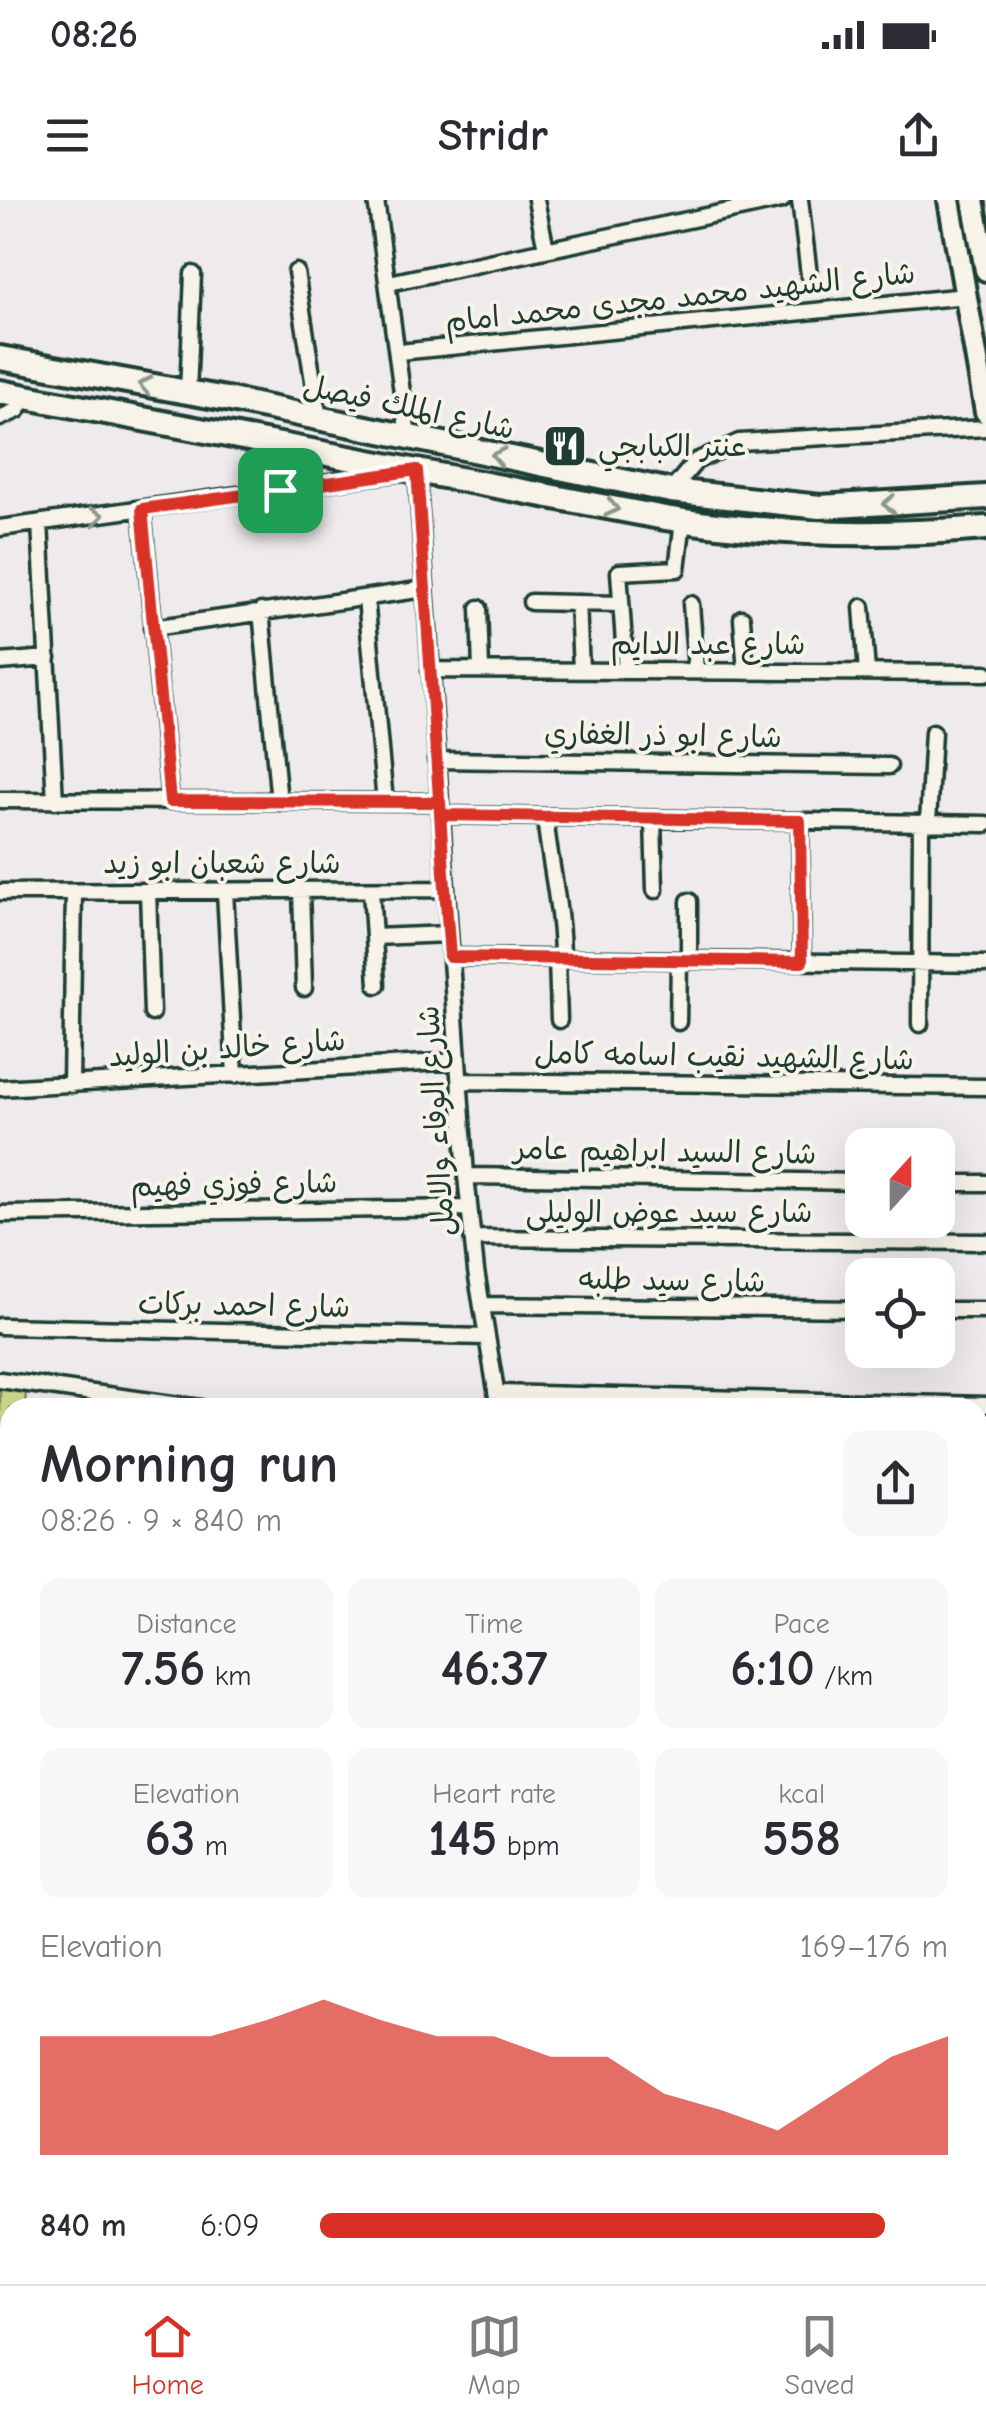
<!DOCTYPE html>
<html lang="en">
<head>
<meta charset="utf-8">
<style>
	:root { --surface:#fff; --page:#f7f7f7; --text:#2b2b33; --muted:#7c7c81; --line:#e1e1e2; --accent:#d93025 }
	body { margin:0; font-family:"Comic Neue","Playpen Sans Arabic",sans-serif; background:var(--page); color:var(--text); height:100vh; display:flex; flex-direction:column; font-size:38px; white-space:nowrap }
	* { box-sizing:border-box; margin:0 }
	p { font-size:32px; color:var(--muted) }
	.icon { flex:none; width:55px; height:55px; fill:none; stroke:currentColor; stroke-width:2; stroke-linecap:round; stroke-linejoin:round }
	.map { position:relative; flex:1; overflow:hidden }
	.panel { position:absolute; left:0px; top:1198px; width:988px; height:888px; display:flex; flex-direction:column; background:var(--surface); border-radius:30px 30px 0 0; box-shadow:0 10px 40px #0002 }
	.panel>* { flex:none }
	.needle { width:65px; rotate:21deg }
	.tools { position:absolute; left:845px; top:928px; display:grid; gap:20px }
	.tools a { display:grid; place-items:center; width:110px; height:110px; border-radius:20px; background:var(--surface); box-shadow:0 10px 40px #0002; font-size:50px }
	.pin { position:absolute; display:grid; place-items:center; width:85px; height:85px; color:#fff; margin:-42px; border-radius:20px; box-shadow:0 5px 15px #0006 }
	.round { display:grid; place-items:center; flex:none; width:105px; height:105px; border-radius:20px; background:var(--page) }
	.overview { display:flex; align-items:center; justify-content:space-between; height:170px; padding:0 40px }
	h1 { font-size:55px; font-weight:800; line-height:75px }
	.stats { display:grid; grid-template-columns:repeat(3,1fr); gap:15px; height:170px; padding:10px 40px }
	.stats div { display:grid; align-content:center; border-radius:20px; background:var(--page); text-align:center }
	.stats b { font-size:50px; font-weight:800 }
	.stats small { font-size:28px; font-weight:400 }
	.stats p { font-size:28px }
	.chart { height:280px; padding:20px 40px }
	.chart p { display:flex; justify-content:space-between }
	.chart svg { width:100%; height:180px; margin-top:10px; fill:var(--accent); opacity:.7 }
	ul { padding:0 40px; list-style:none; font-size:32px }
	li { display:grid; grid-template-columns:160px 120px 1fr; align-items:center; height:75px }
	li i { height:25px; border-radius:12px; background:var(--accent) }
	.status { display:flex; justify-content:space-between; align-items:center; height:70px; padding:0 50px; background:var(--surface); direction:ltr }
	.status svg { height:28px; fill:currentColor }
	header { display:flex; justify-content:space-between; align-items:center; height:130px; padding:0 40px; background:var(--surface); font-size:45px; font-weight:800 }
	.tabs { display:flex; justify-content:space-around; align-items:center; height:140px; border-top:2px solid var(--line); background:var(--surface); font-size:28px; color:var(--muted) }
	.tabs a { display:grid; justify-items:center; gap:5px }
	.tabs .selected { color:var(--accent) }
	.map>svg:first-child { display:block }
	.green { fill:#cdd98c; stroke:#768b60; stroke-width:2.5 }
	.lines { fill:none; stroke-linecap:round; stroke-linejoin:round }
	.street-casing { stroke:#1f3d34; stroke-width:21 }
	.secondary-casing { stroke:#1f3d34; stroke-width:28 }
	.primary-casing { stroke:#1f3d34; stroke-width:30 }
	.street { stroke:#f7f3e8; stroke-width:14 }
	.secondary { stroke:#f7f3e8; stroke-width:20 }
	.primary { stroke:#f7f3e8; stroke-width:22 }
	.oneway { stroke:#8b988e }
	.route-casing { stroke:#fff; stroke-width:20 }
	.route { stroke:#d93025; stroke-width:12 }
	.labels { text-anchor:middle; stroke-width:8; stroke-linejoin:round; paint-order:stroke }
	.street-label { font-size:30px; fill:#1f3d34; stroke:#f7f3e8 }
	.poi-label { font-size:30px; fill:#1f3d34; stroke:#f7f3e8; text-anchor:start }
</style>
</head>
<body>
<div class="status"><b>08:26</b><svg viewBox="0 0 49 12"><path d="M0 12V9h3v3zM5 12V6h3v6zM10 12V3h3v9zM15 12V0h3v12zM26 1h20v11H26zM47 4h2v5h-2z"/></svg></div>
<header><svg class="icon" aria-label="menu" viewBox="0 0 24 24"><path d="M4 6h16M4 12h16M4 18h16"/></svg>Stridr<svg class="icon" aria-label="share" viewBox="0 0 24 24"><path d="M12 15V3M7 8l5-5 5 5M5 13v7h14v-7"/></svg></header>
<div class="map">
<svg width="986" height="2084" viewBox="0 0 986 2084">
	<rect width="100%" height="100%" fill="#efebec"/>
	<filter id="ink" filterUnits="userSpaceOnUse"><feTurbulence type="fractalNoise" baseFrequency=".01" numOctaves="2"/><feDisplacementMap in="SourceGraphic" scale="20" xChannelSelector="R" yChannelSelector="G"/><feConvolveMatrix kernelMatrix="1 2 1 2 8 2 1 2 1" color-interpolation-filters="sRGB"/></filter>
	<g filter="url(#ink)">
		<!-- green -->
		<path class="green" d="M0 1189 26 1190 25 1207 10 1208V1312L0 1363Z"/>
		<g class="lines">
			<!-- street casing -->
			<g class="street-casing">
				<path id="street" d="M376 0 408 237
					M536 0 546 49
					M800 0 809 75
					M296 72 319 219
					M389 83 782 0
					M399 152 966 96
					M188 193 193 74
					M0 218 18 210 26 196
					M671 291 696 261 739 242 986 228
					M142 309 170 601
					M40 323 55 601
					M0 328 417 270 466 976 476 1071 499 1208
					M366 398 385 602
					M531 402 621 404
					M578 403 581 470
					M691 404 696 471
					M862 407 867 472
					M479 408 481 470
					M261 411 279 602
					M742 418 746 472
					M152 428 425 389
					M0 462 48 458
					M430 470 986 473
					M626 471 619 372 677 369 683 321
					M436 560 889 566
					M0 600 440 602
					M441 615 986 624
					M545 617C550 666 562 710 562 759
					M653 619 655 690
					M800 621 802 762
					M928 623 933 532
					M301 690 304 788
					M371 690 377 785
					M148 691 152 813
					M225 691 235 875
					M0 692 445 689
					M374 737 449 734
					M451 757 986 764
					M557 759 559 820
					M689 761V701
					M678 822 679 760
					M920 824 921 623
					M461 881 986 887
					M71 885 74 692
					M0 888 458 861
					M466 976 862 982
					M938 983H986
					M0 1014 469 1008
					M472 1038 986 1042
					M482 1105 862 1109
					M938 1110H986
					M0 1126 486 1137
					M0 1180 201 1208
					M496 1193 986 1205
					M978 1305H986
					M978 1819H986
					M978 1899H986
					M978 1973H986
					M0 1995 10 1992
					M0 2032 1 2036
					M143 2075 146 2084
					M222 2075 225 2084
					M311 2075 314 2084
					M534 2075 537 2084
					M645 2075 646 2084
					M872 2075 875 2084
					M961 2075 962 2084
					M565 2084 596 2075"/>
			</g>
			<!-- secondary casing -->
			<g class="secondary-casing">
				<path id="secondary" d="M949 0 986 212
					M973 0 986 70"/>
			</g>
			<!-- primary casing -->
			<g class="primary-casing">
				<path id="primary" d="M0 158 226 199 671 291 820 307 986 297
					M0 192 665 318C773 335 877 337 986 328
					M978 1497H986
					M978 1534H986
					M0 1535 10 1534
					M0 1580 10 1579"/>
			</g>
			<!-- street -->
			<use href="#street" class="street"/>
			<!-- secondary -->
			<use href="#secondary" class="secondary"/>
			<!-- primary -->
			<use href="#primary" class="primary"/>
		</g>
		<!-- one-way arrows -->
		<defs><path id="oneway-chevron" d="M-2-3.5L2.5 0L-2 3.5" fill="none" stroke-width="1.6" stroke-linecap="round" stroke-linejoin="round" transform="scale(2.5)"/></defs>
		<g class="oneway">
			<use href="#oneway-chevron" transform="translate(145 185) rotate(-169)"/>
			<use href="#oneway-chevron" transform="translate(498 256) rotate(-168)"/>
			<use href="#oneway-chevron" transform="translate(889 304) rotate(178)"/>
			<use href="#oneway-chevron" transform="translate(612 308) rotate(11)"/>
			<use href="#oneway-chevron" transform="translate(97 316) rotate(-8)"/>
		</g>
	</g>
	<g class="lines" filter="url(#ink)">
		<!-- route casing -->
		<g class="route-casing">
			<path id="route" d="M280 290 417 270C428 433 438 595 450 757L802 762 800 621 441 615 440 602 170 601 142 309 280 290"/>
		</g>
		<!-- route -->
		<use href="#route" class="route"/>
	</g>
	<!-- icons -->
	<defs>
		<g id="restaurant-square" transform="scale(2.25)"><rect x="-9" y="-9" width="18" height="18" rx="4" fill="#1f3d34" stroke="#f7f3e8"/><path d="M-5-6h1v4h1v-4h1v4h1v-4h1v5L-1.5 .5V6h-2V.5L-5-1ZM5-6V6H3V1.5H1.5Q1.5-4 5-6Z" fill="#fff"/></g>
	</defs>
	<g fill-rule="evenodd">
		<use href="#restaurant-square" x="565" y="246"/>
	</g>
	<g class="labels">
		<!-- street labels -->
		<g class="street-label">
			<text transform="translate(680 97) rotate(-6)" y="10">شارع الشهيد محمد مجدى محمد امام</text>
			<text transform="translate(409 207) rotate(12)" y="10">شارع الملك فيصل</text>
			<text x="708" y="454">شارع عبد الدايم</text>
			<text transform="translate(663 535) rotate(1)" y="10">شارع ابو ذر الغفاري</text>
			<text x="222" y="673">شارع شعبان ابو زيد</text>
			<text transform="translate(227 848) rotate(-4)" y="10">شارع خالد بن الوليد</text>
			<text transform="translate(724 856) rotate(1)" y="10">شارع الشهيد نقيب اسامه كامل</text>
			<text transform="translate(436 921) rotate(-94)" y="10">شارع الوفاء والامل</text>
			<text transform="translate(665 951) rotate(1)" y="10">شارع السيد ابراهيم عامر</text>
			<text transform="translate(234 984) rotate(-1)" y="10">شارع فوزي فهيم</text>
			<text x="669" y="1022">شارع سيد عوض الوليلى</text>
			<text transform="translate(672 1080) rotate(1)" y="10">شارع سيد طلبه</text>
			<text transform="translate(244 1105) rotate(1)" y="10">شارع احمد بركات</text>
		</g>
		<!-- poi labels -->
		<g class="poi-label">
			<text x="598" y="256">عنتر الكبابجي</text>
		</g>
	</g>
</svg>
<div class="tools">
<a><svg class="needle" viewBox="-14 -14 28 28"><path d="M0-13l5 13h-10z" fill="#e53935"/><path d="M0 13l5-13h-10z" fill="#7c7c81"/></svg></a>
<a><svg class="icon" aria-label="locate" viewBox="0 0 24 24"><circle cx="12" cy="12" r="6"/><path d="M12 2v4M12 18v4M2 12h4M18 12h4"/></svg></a>
</div>
<div class="pin" style="left:280px;top:290px;background:#1e9e55"><svg class="icon" aria-label="arrive" viewBox="0 0 24 24"><path d="M6 21V4h12l-3 4 3 4H6"/></svg></div>
<section class="panel">
<div class="overview"><div><h1>Morning run</h1><p>08:26 · 9 × 840 m</p></div><a class="round"><svg class="icon" aria-label="share" viewBox="0 0 24 24"><path d="M12 15V3M7 8l5-5 5 5M5 13v7h14v-7"/></svg></a></div>
<div class="stats">
<div><p>Distance</p><b>7.56<small> km</small></b></div>
<div><p>Time</p><b>46:37</b></div>
<div><p>Pace</p><b>6:10<small> /km</small></b></div>
</div>
<div class="stats">
<div><p>Elevation</p><b>63<small> m</small></b></div>
<div><p>Heart rate</p><b>145<small> bpm</small></b></div>
<div><p>kcal</p><b>558</b></div>
</div>
<div class="chart"><p><span>Elevation</span>169–176 m</p>
<svg viewBox="0 0 160 44" preserveAspectRatio="none"><path d="M0 44V15L10 15L20 15L30 15L40 11L50 6L60 11L70 15L80 15L90 20L100 20L110 29L120 33L130 38L140 29L150 20L160 15V44z"/></svg>
</div>
<ul>
<li><b>840 m</b>6:09<i style="width:90%"></i></li>
</ul>
</section>
</div>
<nav class="tabs">
<a class="selected"><svg class="icon" aria-label="home" viewBox="0 0 24 24"><path d="M3 11l9-7 9 7M6 9v11h12V9"/></svg>Home</a>
<a><svg class="icon" aria-label="map" viewBox="0 0 24 24"><path d="M3 6l6-2 6 2 6-2v14l-6 2-6-2-6 2zM9 4v14M15 6v14"/></svg>Map</a>
<a><svg class="icon" aria-label="saved" viewBox="0 0 24 24"><path d="M7 4h10v16l-5-4-5 4z"/></svg>Saved</a>
</nav>
</body>
</html>
